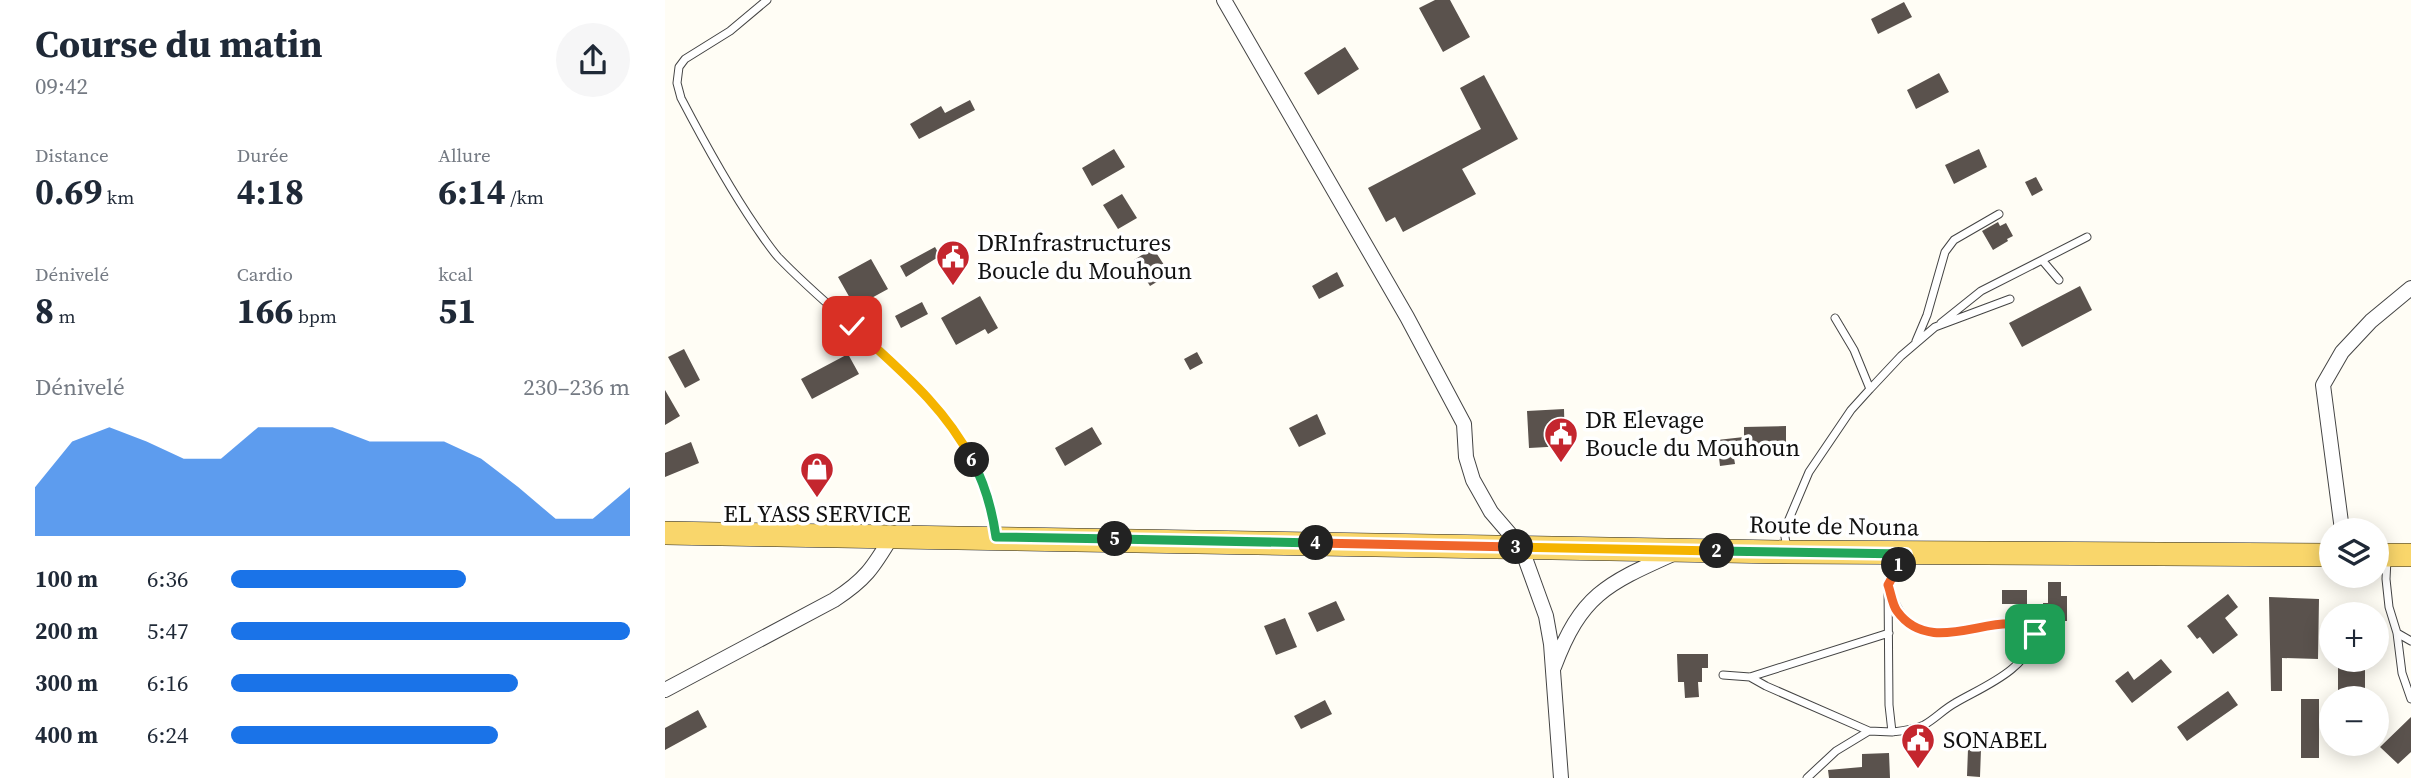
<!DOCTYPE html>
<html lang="fr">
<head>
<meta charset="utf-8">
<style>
	:root { --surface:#fff; --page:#f6f6f7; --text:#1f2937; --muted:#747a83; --accent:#1a73e8 }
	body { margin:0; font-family:"Source Serif 4",serif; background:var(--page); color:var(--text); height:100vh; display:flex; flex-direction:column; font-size:26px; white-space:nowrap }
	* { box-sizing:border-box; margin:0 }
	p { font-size:23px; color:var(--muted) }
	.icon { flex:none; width:38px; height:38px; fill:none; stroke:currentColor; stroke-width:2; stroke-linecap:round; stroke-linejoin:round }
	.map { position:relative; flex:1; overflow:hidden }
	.details { display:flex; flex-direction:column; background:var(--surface); width:665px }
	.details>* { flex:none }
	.controls { position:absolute; left:1654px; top:518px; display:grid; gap:14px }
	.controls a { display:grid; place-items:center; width:70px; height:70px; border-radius:50%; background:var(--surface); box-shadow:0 4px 18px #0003; font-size:35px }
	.pin { position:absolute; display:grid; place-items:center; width:60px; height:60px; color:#fff; margin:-30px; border-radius:14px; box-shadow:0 4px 10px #0006 }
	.km { position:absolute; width:35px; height:35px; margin:-18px; border-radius:50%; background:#222; color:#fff; font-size:19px; line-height:35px; text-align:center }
	.round { display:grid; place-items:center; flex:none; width:74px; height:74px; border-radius:37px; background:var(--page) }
	.head { display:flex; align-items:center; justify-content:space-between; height:119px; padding:0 35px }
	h1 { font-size:38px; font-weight:700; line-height:52px }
	.stats { display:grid; grid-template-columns:repeat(3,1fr); gap:10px; height:119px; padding:7px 35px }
	.stats div { display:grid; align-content:center }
	.stats b { font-size:35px; font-weight:700 }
	.stats small { font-size:19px; font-weight:400 }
	.stats p { font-size:19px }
	.chart { height:196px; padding:14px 35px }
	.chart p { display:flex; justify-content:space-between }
	.chart svg { width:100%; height:126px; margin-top:7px; fill:var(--accent); opacity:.7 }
	ul { padding:0 35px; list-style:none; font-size:23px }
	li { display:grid; grid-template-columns:112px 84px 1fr; align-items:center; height:52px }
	li i { height:18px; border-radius:9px; background:var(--accent) }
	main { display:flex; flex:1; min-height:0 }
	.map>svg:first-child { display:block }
	.building { fill:#5a524d }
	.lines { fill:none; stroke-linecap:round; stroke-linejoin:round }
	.lane-casing { stroke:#444; stroke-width:9 }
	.street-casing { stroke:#444; stroke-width:16 }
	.primary-casing { stroke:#222; stroke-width:24 }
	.lane { stroke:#fff; stroke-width:7 }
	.street { stroke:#fff; stroke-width:14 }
	.primary { stroke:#f9d66b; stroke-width:23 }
	.split-1-casing { stroke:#fff; stroke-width:14 }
	.split-2-casing { stroke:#fff; stroke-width:14 }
	.split-3-casing { stroke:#fff; stroke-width:14 }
	.split-4-casing { stroke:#fff; stroke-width:14 }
	.split-5-casing { stroke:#fff; stroke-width:14 }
	.split-6-casing { stroke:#fff; stroke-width:14 }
	.split-7-casing { stroke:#fff; stroke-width:14 }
	.split-1 { stroke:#f0652b; stroke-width:9 }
	.split-2 { stroke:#22a559; stroke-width:9 }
	.split-3 { stroke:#f5b400; stroke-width:9 }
	.split-4 { stroke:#f0652b; stroke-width:9 }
	.split-5 { stroke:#22a559; stroke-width:9 }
	.split-6 { stroke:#22a559; stroke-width:9 }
	.split-7 { stroke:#f5b400; stroke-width:9 }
	.labels { text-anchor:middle; stroke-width:7; stroke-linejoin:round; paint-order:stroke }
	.poi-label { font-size:24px; fill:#111; stroke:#fff; text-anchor:start }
	.street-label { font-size:24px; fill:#111; stroke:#fff }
</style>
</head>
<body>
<main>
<section class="details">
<div class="head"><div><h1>Course du matin</h1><p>09:42</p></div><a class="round"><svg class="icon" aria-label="share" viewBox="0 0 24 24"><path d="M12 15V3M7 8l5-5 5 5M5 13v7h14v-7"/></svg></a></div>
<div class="stats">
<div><p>Distance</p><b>0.69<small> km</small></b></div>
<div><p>Durée</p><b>4:18</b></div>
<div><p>Allure</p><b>6:14<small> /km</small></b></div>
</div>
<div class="stats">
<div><p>Dénivelé</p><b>8<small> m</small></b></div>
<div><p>Cardio</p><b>166<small> bpm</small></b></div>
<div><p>kcal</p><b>51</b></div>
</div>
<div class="chart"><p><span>Dénivelé</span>230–236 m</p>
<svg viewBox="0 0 160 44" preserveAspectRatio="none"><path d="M0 44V27L10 11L20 6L30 11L40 17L50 17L60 6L70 6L80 6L90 11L100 11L110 11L120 17L130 27L140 38L150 38L160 27V44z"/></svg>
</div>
<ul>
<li><b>100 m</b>6:36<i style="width:59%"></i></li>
<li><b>200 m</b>5:47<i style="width:100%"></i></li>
<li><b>300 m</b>6:16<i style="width:72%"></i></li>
<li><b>400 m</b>6:24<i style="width:67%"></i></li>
</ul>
</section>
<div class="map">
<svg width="1746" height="778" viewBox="0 0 1746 778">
	<rect width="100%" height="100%" fill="#fffdf5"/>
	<!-- building -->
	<path class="building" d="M770 0H785L805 37 778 52 754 8Z
		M1239 2 1247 17 1213 34 1206 19Z
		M680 47 694 69 653 95 639 73Z
		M1274 73 1284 92 1251 109 1242 90Z
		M819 75 853 139 797 169 811 194 738 232 730 217 721 222 703 188 816 129 795 88Z
		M305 100 310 110 254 139 245 124 276 106 280 113Z
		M449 149 460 167 427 186 417 168Z
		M1314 149 1322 167 1289 184 1280 165Z
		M1371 177 1378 190 1367 196 1360 182Z
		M457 194 472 218 453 229 438 205Z
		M1333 222 1335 226 1341 223 1348 236 1342 239 1343 241 1328 250 1317 231Z
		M270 247 275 256 241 277 235 266Z
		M488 248 505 274 485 286 469 260Z
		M206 259 223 289 190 307 173 277Z
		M672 272 679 286 654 299 647 286Z
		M1415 286 1427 310 1357 347 1344 323Z
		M315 296 333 328 323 334 320 329 291 345 276 318Z
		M257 302 263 314 236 328 230 316Z
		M19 349 35 380 20 388 3 357Z
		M532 352 538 363 525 370 519 359Z
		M183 354 194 374 147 399 136 379Z
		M0 390 15 416 0 425Z
		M899 409 900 446 864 448 862 411Z
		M652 414 661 434 634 447 624 428Z
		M1121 426V446H1067L1070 464 1055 466 1052 440 1079 437V427Z
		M427 427 437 444 400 466 390 448Z
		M26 442 34 463 0 477V453Z
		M1383 582H1396V596H1402V621H1379L1378 603H1383Z
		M1337 590H1362V604H1337Z
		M1563 594 1573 607 1560 618 1573 635 1548 654 1535 637 1532 639 1522 626Z
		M1604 597 1654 599 1653 659 1617 658V691H1606Z
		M671 601 680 620 652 632 643 613Z
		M620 618 632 647 611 655 599 626Z
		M1012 654H1043V668H1037V682H1033L1034 697 1020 698 1019 682H1013Z
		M1496 659 1507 672 1467 703 1450 681 1463 671 1469 680Z
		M1673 667H1700V698H1673Z
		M1563 691 1573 705 1522 741 1512 727Z
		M1636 699H1654V758H1636Z
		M660 700 667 714 636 729 629 716Z
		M33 710 42 727 0 750V728Z
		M1746 717V752L1733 764 1715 747Z
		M1303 749H1316L1315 777 1302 776Z
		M1224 753 1225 778H1164L1163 770 1197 767V754Z"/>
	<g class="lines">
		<!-- lane casing -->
		<g class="lane-casing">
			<path id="lane" d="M102 0 65 31 20 59 14 67 12 83 16 98C39 142 63 186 91 227 98 237 105 248 113 257 195 343 315 408 331 536
				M1377 260 1422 237
				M1276 323 1316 291 1377 260 1394 280
				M1251 341 1262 315 1280 252 1289 240 1334 214
				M1205 389 1236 356 1270 327 1345 299
				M1122 549 1119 531 1144 472 1186 410 1205 389 1189 350 1170 318
				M1722 559 1721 579 1724 607 1732 633 1737 673 1746 699
				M1223 585C1248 661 1285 624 1342 624 1349 624 1356 626 1364 626L1370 633C1363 670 1319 686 1290 703 1279 709 1270 719 1259 725 1249 730 1237 731 1227 732L1224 705 1223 585 1239 557
				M1732 633 1746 641
				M1058 675 1085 677 1224 633
				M1085 677 1101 686 1204 731
				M1142 778 1171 751 1204 731 1227 732"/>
		</g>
		<!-- street casing -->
		<g class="street-casing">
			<path id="street" d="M559 0 742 317 799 424 801 457 808 480 826 512 856 547 881 616 886 644 896 778
				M1677 530 1658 385 1677 352 1706 321 1746 288
				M889 667C916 595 941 584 1008 554
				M0 690 169 600C200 580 208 568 227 536"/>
		</g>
		<!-- primary casing -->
		<g class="primary-casing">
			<path id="primary" d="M0 533 1122 552 1666 555
				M1712 555H1746"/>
		</g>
		<!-- lane -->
		<use href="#lane" class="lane"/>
		<!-- street -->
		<use href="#street" class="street"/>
		<!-- primary -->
		<use href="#primary" class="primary"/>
	</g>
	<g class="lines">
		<!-- split-1 casing -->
		<g class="split-1-casing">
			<path id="split-1" d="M1234 565 1223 585C1226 593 1227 604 1232 611 1269 663 1340 601 1370 634"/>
		</g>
		<!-- split-2 casing -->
		<g class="split-2-casing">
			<path id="split-2" d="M1052 551 1241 554 1234 565"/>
		</g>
		<!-- split-3 casing -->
		<g class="split-3-casing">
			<path id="split-3" d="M851 547 1052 551"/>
		</g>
		<!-- split-4 casing -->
		<g class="split-4-casing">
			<path id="split-4" d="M651 543 851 547"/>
		</g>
		<!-- split-5 casing -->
		<g class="split-5-casing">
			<path id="split-5" d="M450 539 651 543"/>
		</g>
		<!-- split-6 casing -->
		<g class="split-6-casing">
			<path id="split-6" d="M307 460C320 484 327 509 331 537L450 539"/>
		</g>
		<!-- split-7 casing -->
		<g class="split-7-casing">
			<path id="split-7" d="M187 326C232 368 278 404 307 460"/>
		</g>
		<!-- split-1 -->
		<use href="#split-1" class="split-1"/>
		<!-- split-2 -->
		<use href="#split-2" class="split-2"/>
		<!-- split-3 -->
		<use href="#split-3" class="split-3"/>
		<!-- split-4 -->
		<use href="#split-4" class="split-4"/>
		<!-- split-5 -->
		<use href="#split-5" class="split-5"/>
		<!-- split-6 -->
		<use href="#split-6" class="split-6"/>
		<!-- split-7 -->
		<use href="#split-7" class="split-7"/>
	</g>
	<!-- icons -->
	<defs>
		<g id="civic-pin" transform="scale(1.75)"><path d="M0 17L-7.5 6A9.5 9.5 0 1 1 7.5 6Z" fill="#c4262e" stroke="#fff"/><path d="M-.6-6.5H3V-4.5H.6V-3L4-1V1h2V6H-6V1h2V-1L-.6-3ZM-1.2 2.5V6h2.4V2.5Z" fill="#fff"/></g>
		<g id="shop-pin" transform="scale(1.75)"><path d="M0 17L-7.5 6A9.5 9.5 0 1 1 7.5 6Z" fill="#c4262e" stroke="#fff"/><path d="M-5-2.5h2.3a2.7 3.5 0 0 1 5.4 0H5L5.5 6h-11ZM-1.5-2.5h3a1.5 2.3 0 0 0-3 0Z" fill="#fff"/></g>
	</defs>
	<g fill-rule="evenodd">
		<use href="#civic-pin" x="288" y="257"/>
		<use href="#civic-pin" x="896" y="434"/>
		<use href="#shop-pin" x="152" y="469"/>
		<use href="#civic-pin" x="1253" y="740"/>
	</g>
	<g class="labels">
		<!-- poi labels -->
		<g class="poi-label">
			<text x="312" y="251">DRInfrastructures<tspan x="312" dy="28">Boucle du Mouhoun</tspan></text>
			<text x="920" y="428">DR Elevage<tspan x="920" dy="28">Boucle du Mouhoun</tspan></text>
			<text x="152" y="522" text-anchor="middle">EL YASS SERVICE</text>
			<text x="1278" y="748">SONABEL</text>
		</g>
		<!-- street labels -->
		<g class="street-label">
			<text transform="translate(1169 526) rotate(1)" y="8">Route de Nouna</text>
		</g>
	</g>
</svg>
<div class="controls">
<a><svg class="icon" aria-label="layers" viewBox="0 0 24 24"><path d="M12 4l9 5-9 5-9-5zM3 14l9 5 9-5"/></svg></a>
<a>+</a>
<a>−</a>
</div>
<div class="pin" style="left:1370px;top:634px;background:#1e9e55"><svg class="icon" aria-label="arrive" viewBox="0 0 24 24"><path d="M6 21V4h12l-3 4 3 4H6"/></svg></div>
<div class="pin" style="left:187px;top:326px;background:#d93025"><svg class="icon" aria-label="check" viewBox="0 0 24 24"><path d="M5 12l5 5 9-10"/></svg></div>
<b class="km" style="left:1234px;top:565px">1</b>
<b class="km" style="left:1052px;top:551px">2</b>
<b class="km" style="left:851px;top:547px">3</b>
<b class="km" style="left:651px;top:543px">4</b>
<b class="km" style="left:450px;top:539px">5</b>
<b class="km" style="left:307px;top:460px">6</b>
</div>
</main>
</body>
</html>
